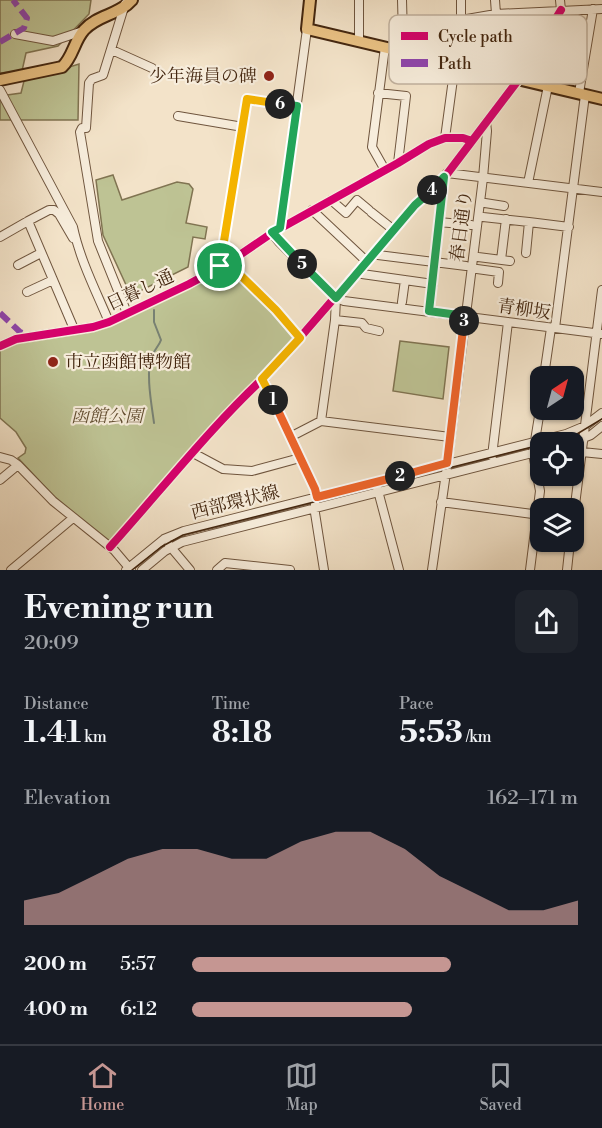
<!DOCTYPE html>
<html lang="en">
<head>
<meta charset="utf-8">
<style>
	:root { --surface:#171b24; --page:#20242c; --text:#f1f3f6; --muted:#9ea1a6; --line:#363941; --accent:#c59692 }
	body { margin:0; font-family:"Libre Bodoni","Noto Serif JP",serif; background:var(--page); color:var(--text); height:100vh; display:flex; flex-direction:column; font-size:22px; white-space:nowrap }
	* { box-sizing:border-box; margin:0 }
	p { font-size:20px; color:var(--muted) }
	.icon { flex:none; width:33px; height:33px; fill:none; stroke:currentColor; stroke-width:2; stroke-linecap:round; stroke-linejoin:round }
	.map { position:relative; height:570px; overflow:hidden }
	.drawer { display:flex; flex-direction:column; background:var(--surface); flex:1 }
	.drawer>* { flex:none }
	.needle { width:39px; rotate:36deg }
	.controls { position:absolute; left:530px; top:366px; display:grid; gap:12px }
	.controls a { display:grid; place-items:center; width:54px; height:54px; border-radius:12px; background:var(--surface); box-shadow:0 2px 4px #0004; font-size:30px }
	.pin { position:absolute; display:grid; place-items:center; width:51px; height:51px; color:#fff; margin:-26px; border:3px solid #fff; border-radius:50%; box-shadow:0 2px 6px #0007 }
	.km { position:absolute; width:30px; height:30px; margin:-15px; border-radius:50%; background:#222; color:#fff; font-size:16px; line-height:30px; text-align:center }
	.round { display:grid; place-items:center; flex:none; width:63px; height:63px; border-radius:12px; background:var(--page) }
	.overview { display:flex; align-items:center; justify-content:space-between; height:102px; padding:0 24px }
	h1 { font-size:33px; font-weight:700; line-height:45px }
	.stats { display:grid; grid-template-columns:repeat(3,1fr); gap:9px; height:102px; padding:6px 24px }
	.stats div { display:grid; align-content:center }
	.stats b { font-size:30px; font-weight:700 }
	.stats small { font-size:16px; font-weight:400 }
	.stats p { font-size:16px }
	.chart { height:168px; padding:12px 24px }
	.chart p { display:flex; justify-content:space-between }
	.chart svg { width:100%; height:108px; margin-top:6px; fill:var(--accent); opacity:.7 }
	ul { padding:0 24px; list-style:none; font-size:20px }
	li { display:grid; grid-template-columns:96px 72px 1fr; align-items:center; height:45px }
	li i { height:15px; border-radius:8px; background:var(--accent) }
	.tab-bar { display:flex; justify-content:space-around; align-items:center; height:84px; border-top:2px solid var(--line); background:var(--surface); font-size:16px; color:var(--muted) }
	.tab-bar a { display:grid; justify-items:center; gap:3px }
	.tab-bar .active { color:var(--accent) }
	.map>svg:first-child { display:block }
	.green { fill:#bec394; stroke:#807452; stroke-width:1.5 }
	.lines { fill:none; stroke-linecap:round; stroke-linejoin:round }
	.stream { stroke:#788173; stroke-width:2 }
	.minor-casing { stroke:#6f553e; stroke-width:10 }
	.major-casing { stroke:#43260f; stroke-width:14 }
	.minor { stroke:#f7eddc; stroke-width:8 }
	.major { stroke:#eac284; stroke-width:10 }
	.tram { stroke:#43260f; stroke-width:1.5 }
	.quiet { stroke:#8e44ad; stroke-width:6; stroke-dasharray:12 6; stroke-linecap:butt }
	.cycleway-casing { stroke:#f7eddc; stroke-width:11 }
	.cycleway { stroke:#d6006c; stroke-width:8 }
	.split-1-casing { stroke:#fff; stroke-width:12 }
	.split-2-casing { stroke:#fff; stroke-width:12 }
	.split-3-casing { stroke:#fff; stroke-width:12 }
	.split-4-casing { stroke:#fff; stroke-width:12 }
	.split-5-casing { stroke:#fff; stroke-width:12 }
	.split-6-casing { stroke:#fff; stroke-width:12 }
	.split-7-casing { stroke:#fff; stroke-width:12 }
	.split-1 { stroke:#f5b400; stroke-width:8 }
	.split-2 { stroke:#f0652b; stroke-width:8 }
	.split-3 { stroke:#f0652b; stroke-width:8 }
	.split-4 { stroke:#22a559; stroke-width:8 }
	.split-5 { stroke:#22a559; stroke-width:8 }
	.split-6 { stroke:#22a559; stroke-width:8 }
	.split-7 { stroke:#f5b400; stroke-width:8 }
	.poi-dot { fill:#8f2418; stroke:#f7eddc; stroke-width:2 }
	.labels { text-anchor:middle; stroke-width:4.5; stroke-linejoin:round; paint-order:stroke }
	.poi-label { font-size:18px; fill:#43260f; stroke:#f7eddc; text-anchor:end }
	.street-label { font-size:18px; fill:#43260f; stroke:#f7eddc }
	.park-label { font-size:18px; font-style:italic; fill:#624d30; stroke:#f7eddc }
	.key { fill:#f7eddc; stroke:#c1b19e; stroke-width:1.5 }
	.key-label { font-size:16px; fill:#43260f }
</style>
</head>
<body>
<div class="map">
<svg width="602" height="570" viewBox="0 0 602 570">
	<rect width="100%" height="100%" fill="#f3e3c9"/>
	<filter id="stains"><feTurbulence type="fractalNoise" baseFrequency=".00333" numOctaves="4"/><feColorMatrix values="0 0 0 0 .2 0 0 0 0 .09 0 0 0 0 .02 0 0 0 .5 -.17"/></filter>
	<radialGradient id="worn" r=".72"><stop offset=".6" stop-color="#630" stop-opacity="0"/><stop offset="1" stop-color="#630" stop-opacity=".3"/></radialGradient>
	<!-- green -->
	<path class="green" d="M0 0H91L89 14 58 46 26 53 22 71 0 73Z
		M79 64 78 120H0V96L21 93 24 81Z
		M113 175 122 200 177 182 189 184 193 189 186 223 207 227 205 239 193 237 188 267 138 292 127 287 103 235 96 180Z
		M229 268 296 337 109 543 59 502 18 458 25 453 26 448 16 432 0 418V349L14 343 103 327Z
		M400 341 449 347 443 399 393 391Z"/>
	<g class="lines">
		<!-- stream -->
		<path class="stream" d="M154 423C152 407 145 371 152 356 154 350 159 346 161 340L154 322V310"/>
		<!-- minor casing -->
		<g class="minor-casing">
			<path id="minor" d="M359 0V41
				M495 0 496 14
				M560 0 561 10
				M125 4 103 75 92 79 89 83 86 128H82L80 132 98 241 127 313
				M461 20 496 14 602 9
				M15 34 53 41 83 31
				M385 47 372 147 385 170
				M112 50 152 68
				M400 50 403 36 402 0
				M0 90 73 227C80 260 96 291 109 322
				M378 93 406 96 398 163
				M579 93 593 9
				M178 116 243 127
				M445 138 461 20V0
				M447 173 602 192
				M528 183 548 86
				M331 200 346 213 357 200 369 210
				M485 203 504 206
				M312 210 363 258
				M371 212 390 227
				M483 217 529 222 526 253
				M439 222 471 225
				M529 222 569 227
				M280 228 307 29
				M272 233 279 242 336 298 344 301 602 334
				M0 237 28 221
				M73 238 59 214 54 210H49L28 221 74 329
				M378 255 466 266
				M478 257 510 261
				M501 260 506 219
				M228 263 276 310 300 338
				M18 265 41 253
				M220 266 247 99 297 106
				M477 269 499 272 498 283
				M362 274 433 284
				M27 292 53 280
				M402 302 405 280
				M429 311 444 178
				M335 320 362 323 366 328 379 331
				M555 328 585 95
				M0 346 16 339 93 327 109 322 189 284 228 263 272 233 398 163 429 144 445 138H463L472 141
				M544 376 551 328
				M263 379 315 489V513L324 570
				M321 421 335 320 336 298
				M290 437 321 421 450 437
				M573 442 591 435 602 426
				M582 452 602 454
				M193 453 223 469 252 471 300 458
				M492 456 508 322
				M0 457 11 460 18 465 53 501 114 550 131 570
				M0 480 18 465
				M377 487 399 570
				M441 502 540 515
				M573 521 602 290
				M169 545 190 570
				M110 547C163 488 213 424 271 371L415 205 444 178 519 79 561 10
				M11 570 73 518
				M126 570 164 539 184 531 566 434 585 426 602 413
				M142 570 165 551 182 542 540 451
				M217 570 225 563 290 570
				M432 570 448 459 483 178 487 131 486 122
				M530 570 540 491 533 453 540 410
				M567 570 570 542"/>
		</g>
		<!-- major casing -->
		<g class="major-casing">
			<path id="major" d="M310 0 307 29 602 99
				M0 80 62 67C73 57 74 41 84 30 97 15 119 15 132 0"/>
		</g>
		<!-- minor -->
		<use href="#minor" class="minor"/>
		<!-- major -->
		<use href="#major" class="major"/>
		<!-- tram -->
		<path class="tram" d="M548 442 577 434 602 419
			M132 570 161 547 183 535 540 445"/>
		<!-- quiet -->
		<path class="quiet" d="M0 42 24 28 27 18 13 0
			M0 313 20 332 31 336"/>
		<!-- cycleway casing -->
		<g class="cycleway-casing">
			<path id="cycleway" d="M0 346 16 339 93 327 109 322 189 284 228 263 272 233 398 163 429 144 445 138H463L472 141
				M110 547C163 488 213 424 271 371L415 205 444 178 519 79 561 10"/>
		</g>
		<!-- cycleway -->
		<use href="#cycleway" class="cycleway"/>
	</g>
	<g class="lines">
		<!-- split-1 casing -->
		<g class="split-1-casing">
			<path id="split-1" d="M220 266 228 263 276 310 300 338 262 379 273 400"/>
		</g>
		<!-- split-2 casing -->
		<g class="split-2-casing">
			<path id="split-2" d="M273 400 315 489 317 497 400 476"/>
		</g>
		<!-- split-3 casing -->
		<g class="split-3-casing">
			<path id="split-3" d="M400 476 447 463 464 321"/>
		</g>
		<!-- split-4 casing -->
		<g class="split-4-casing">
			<path id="split-4" d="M432 190 444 177 429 311 465 316 464 321"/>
		</g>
		<!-- split-5 casing -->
		<g class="split-5-casing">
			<path id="split-5" d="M302 264 336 298 415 205 432 190"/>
		</g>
		<!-- split-6 casing -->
		<g class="split-6-casing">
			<path id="split-6" d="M280 104 297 106 280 228 272 232 302 264"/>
		</g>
		<!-- split-7 casing -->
		<g class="split-7-casing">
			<path id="split-7" d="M220 266 247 99 280 104"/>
		</g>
		<!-- split-1 -->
		<use href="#split-1" class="split-1"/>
		<!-- split-2 -->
		<use href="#split-2" class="split-2"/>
		<!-- split-3 -->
		<use href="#split-3" class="split-3"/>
		<!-- split-4 -->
		<use href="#split-4" class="split-4"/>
		<!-- split-5 -->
		<use href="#split-5" class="split-5"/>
		<!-- split-6 -->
		<use href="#split-6" class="split-6"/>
		<!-- split-7 -->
		<use href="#split-7" class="split-7"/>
	</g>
	<!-- markers -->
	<g class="poi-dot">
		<circle cx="269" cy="76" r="6"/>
		<circle cx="53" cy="362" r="6"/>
	</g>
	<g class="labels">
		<!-- poi labels -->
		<g class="poi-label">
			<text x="257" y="82">少年海員の碑</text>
			<text x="65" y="368" text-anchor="start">市立函館博物館</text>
		</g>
		<!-- street labels -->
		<g class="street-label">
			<text transform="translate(461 226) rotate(-83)" y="6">春日通り</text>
			<text transform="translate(140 290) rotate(-25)" y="6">日暮し通</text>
			<text transform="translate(524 309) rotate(8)" y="6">青柳坂</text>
			<text transform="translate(235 502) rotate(-14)" y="6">西部環状線</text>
		</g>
		<!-- park labels -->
		<g class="park-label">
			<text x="107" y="422">函館公園</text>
		</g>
	</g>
	<!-- legend -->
	<rect x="389" y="15" width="198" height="69" rx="9" class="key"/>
	<rect x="401" y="32" width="27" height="8" fill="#d6006c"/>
	<rect x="401" y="59" width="27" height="8" fill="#8e44ad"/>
	<g class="key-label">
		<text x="438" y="42">Cycle path</text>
		<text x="438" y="69">Path</text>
	</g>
	<rect width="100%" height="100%" filter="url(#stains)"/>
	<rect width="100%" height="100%" fill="url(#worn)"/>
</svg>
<div class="controls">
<a><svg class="needle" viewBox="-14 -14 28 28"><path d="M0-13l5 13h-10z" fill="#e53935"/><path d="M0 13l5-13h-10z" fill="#9ea1a6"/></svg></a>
<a><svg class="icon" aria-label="locate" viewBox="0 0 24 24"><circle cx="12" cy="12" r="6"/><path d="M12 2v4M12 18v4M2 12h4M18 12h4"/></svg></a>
<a><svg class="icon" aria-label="layers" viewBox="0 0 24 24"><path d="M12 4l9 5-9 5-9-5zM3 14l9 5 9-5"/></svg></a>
</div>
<div class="pin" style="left:220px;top:266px;background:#1e9e55"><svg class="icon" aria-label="arrive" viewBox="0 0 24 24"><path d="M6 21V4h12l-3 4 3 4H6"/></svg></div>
<b class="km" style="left:273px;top:400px">1</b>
<b class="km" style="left:400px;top:476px">2</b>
<b class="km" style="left:464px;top:321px">3</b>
<b class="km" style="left:432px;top:190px">4</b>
<b class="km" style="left:302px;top:264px">5</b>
<b class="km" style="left:280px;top:104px">6</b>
</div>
<section class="drawer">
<div class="overview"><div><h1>Evening run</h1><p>20:09</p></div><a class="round"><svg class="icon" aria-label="share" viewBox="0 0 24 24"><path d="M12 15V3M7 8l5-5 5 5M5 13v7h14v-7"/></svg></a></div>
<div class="stats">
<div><p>Distance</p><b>1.41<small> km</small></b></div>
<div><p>Time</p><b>8:18</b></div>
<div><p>Pace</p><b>5:53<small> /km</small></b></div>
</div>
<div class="chart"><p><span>Elevation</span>162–171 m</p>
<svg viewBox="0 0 160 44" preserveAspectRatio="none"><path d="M0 44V34L10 31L20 24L30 17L40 13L50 13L60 17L70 17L80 10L90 6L100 6L110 13L120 24L130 31L140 38L150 38L160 34V44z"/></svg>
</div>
<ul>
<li><b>200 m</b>5:57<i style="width:67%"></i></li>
<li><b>400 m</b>6:12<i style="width:57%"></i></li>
</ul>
</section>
<nav class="tab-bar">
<a class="active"><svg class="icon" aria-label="home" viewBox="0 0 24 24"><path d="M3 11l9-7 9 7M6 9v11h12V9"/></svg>Home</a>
<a><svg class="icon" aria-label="map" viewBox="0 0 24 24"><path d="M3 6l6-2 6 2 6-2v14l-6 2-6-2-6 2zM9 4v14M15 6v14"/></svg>Map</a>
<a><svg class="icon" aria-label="saved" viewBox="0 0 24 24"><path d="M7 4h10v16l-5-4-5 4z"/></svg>Saved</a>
</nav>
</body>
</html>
